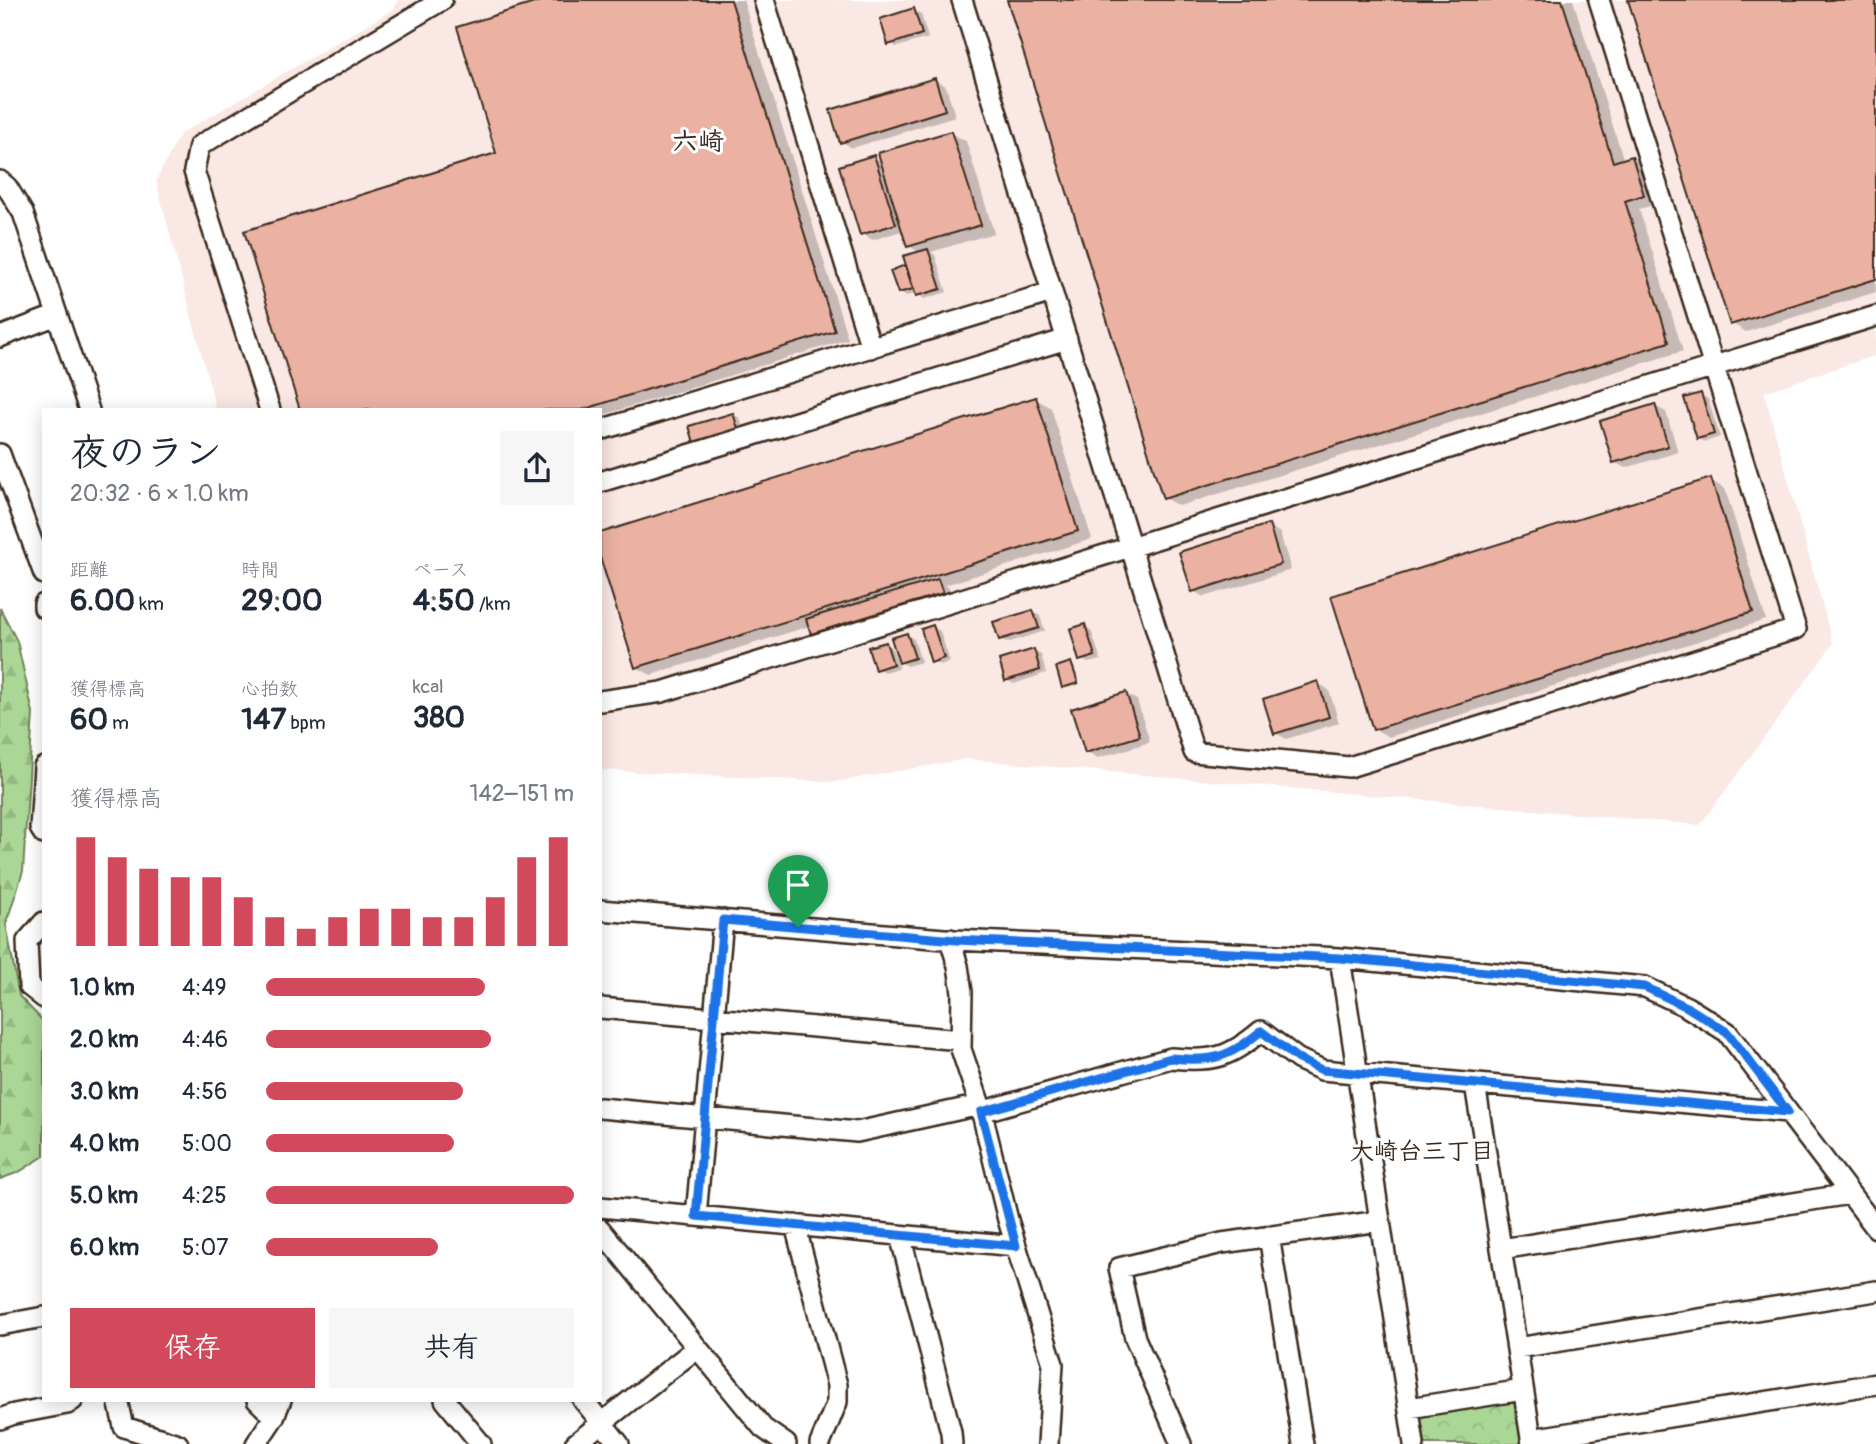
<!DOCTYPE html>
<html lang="ja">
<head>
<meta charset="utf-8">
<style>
	:root { --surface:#fff; --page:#f6f6f7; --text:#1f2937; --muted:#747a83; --accent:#d1495b }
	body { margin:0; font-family:Pangolin,"Klee One",sans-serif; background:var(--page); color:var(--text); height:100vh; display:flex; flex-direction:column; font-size:26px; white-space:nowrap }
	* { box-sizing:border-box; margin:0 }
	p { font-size:23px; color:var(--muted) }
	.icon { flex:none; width:38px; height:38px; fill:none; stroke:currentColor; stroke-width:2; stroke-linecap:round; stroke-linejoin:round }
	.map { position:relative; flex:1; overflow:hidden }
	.details { position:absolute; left:42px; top:408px; width:560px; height:994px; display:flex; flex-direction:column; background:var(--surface); border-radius:0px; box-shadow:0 4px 18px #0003 }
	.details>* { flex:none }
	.pin { position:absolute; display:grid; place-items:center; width:60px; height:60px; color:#fff; margin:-72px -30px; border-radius:50% 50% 50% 0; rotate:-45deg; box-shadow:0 0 7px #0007 }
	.pin .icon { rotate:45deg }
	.round { display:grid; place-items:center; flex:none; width:74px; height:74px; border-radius:0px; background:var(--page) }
	.summary { display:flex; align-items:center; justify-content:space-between; height:119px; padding:0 28px }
	h1 { font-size:38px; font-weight:800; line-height:52px }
	.figures { display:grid; grid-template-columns:repeat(3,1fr); gap:10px; height:119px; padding:7px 28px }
	.figures div { display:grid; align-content:center }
	.figures b { font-size:30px; font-weight:800 }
	.figures small { font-size:19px; font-weight:400 }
	.figures p { font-size:19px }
	.chart { height:196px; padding:14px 28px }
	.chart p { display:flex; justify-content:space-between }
	.chart svg { width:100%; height:126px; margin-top:7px; stroke:var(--accent); stroke-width:6 }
	.primary-button { display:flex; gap:14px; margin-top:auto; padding:14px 28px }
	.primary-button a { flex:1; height:80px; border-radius:0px; background:var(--accent); color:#fff; font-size:28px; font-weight:800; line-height:80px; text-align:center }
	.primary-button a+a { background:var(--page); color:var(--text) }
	ul { padding:0 28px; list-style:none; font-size:23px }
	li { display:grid; grid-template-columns:112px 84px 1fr; align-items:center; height:52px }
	li i { height:18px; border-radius:9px; background:var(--accent) }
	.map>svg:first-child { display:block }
	.built { fill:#f9e8e3 }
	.forest { fill:url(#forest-firs); stroke:#73805a; stroke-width:2 }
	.park { fill:url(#park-crowns); stroke:#73805a; stroke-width:2 }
	.shadow { fill:#0003 }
	.building { fill:#ebb2a3; stroke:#3b2a1e; stroke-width:2 }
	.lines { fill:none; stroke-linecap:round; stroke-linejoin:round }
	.minor-casing { stroke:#3b2a1e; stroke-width:24 }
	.minor { stroke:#fff; stroke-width:19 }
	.route-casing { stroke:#fff; stroke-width:14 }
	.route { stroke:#1a73e8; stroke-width:9 }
	.labels { text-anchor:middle; stroke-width:6; stroke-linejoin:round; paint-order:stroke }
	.neighbourhood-label { font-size:24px; font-weight:bold; fill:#3b2a1e; stroke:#fff }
	.quarter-label { font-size:26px; font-weight:bold; fill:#3b2a1e; stroke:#fff }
</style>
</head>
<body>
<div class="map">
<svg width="1876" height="1444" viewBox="0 0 1876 1444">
	<defs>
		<pattern id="forest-firs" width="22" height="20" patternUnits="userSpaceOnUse" patternTransform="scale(1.75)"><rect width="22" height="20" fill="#abd796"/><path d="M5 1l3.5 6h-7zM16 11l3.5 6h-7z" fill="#94b981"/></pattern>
		<pattern id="park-crowns" width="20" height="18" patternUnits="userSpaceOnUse" patternTransform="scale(1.75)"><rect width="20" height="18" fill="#abd796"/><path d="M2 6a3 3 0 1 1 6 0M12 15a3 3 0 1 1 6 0" fill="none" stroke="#94b981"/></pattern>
	</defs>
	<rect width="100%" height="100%" fill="#fff"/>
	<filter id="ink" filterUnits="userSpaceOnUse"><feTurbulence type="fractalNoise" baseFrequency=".0143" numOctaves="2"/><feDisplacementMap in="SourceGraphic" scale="14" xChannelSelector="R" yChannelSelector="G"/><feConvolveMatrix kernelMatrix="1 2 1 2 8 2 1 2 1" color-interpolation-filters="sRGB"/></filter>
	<g filter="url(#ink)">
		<!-- built -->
		<path class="built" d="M398 0H1876V355L1764 392 1833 644 1700 825 967 759 835 782 600 770V410L216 409 156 181 180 134 394 9Z"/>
		<!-- forest -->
		<path class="forest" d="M0 608 17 641 33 713 23 871 6 924 19 996 44 1022V1156L19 1172 0 1179Z"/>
		<!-- park -->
		<path class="park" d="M1509 1397 1522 1410 1526 1444H1425L1421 1420 1425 1412Z"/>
		<!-- shadow -->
		<path class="shadow" d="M550 0H743L848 339 600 416V410H302L498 154Z
			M1009 0H1573L1624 161 1632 158 1647 167 1658 204 1639 209 1683 351 1179 506 1164 498Z
			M1630 0H1876V292L1746 332 1731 323Z
			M914 10 921 14 928 38 897 47 890 43Z
			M935 80 946 86 955 116 852 148 841 141Z
			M951 133 966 141 994 233 931 252 935 255 947 292 924 299 917 293 907 296 900 292 892 272 907 266 920 253 909 246 904 230 873 240 862 234 874 157 882 162Z
			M1701 395 1708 399 1720 437 1705 442 1698 438Z
			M1036 399 1051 408 1092 539 945 585 949 587 953 599 823 639 812 633 810 626 651 675 636 667 604 562 600 563V534Z
			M1655 406 1666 412 1678 452 1625 468 1614 462Z
			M733 414 740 418 746 438 704 451Z
			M1710 480 1725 489 1766 620 1389 737 1374 729Z
			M1269 526 1280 533 1291 570 1204 597 1193 591Z
			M1033 612 1040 616 1045 631 1007 643 1000 639Z
			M1084 626 1091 630 1101 660 1088 663 1081 659Z
			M933 627 940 631 950 662 940 665 933 661Z
			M907 635 914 639 921 662 907 666 896 659 899 668 884 672 877 668 885 644 892 648 896 659 899 658Z
			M1034 651 1041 655 1046 673 1014 684 1007 680Z
			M1071 664 1074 666 1080 684 1067 688 1064 687Z
			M1318 683 1329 690 1339 723 1286 739 1276 733Z
			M1126 694 1137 700 1150 742 1098 758 1087 752Z"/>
		<!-- building -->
		<path class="building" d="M544 0H731L835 331 582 410H300L244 231 496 153 457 27Z
			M1007 0H1562L1613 162 1632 156 1644 195 1625 201 1669 342 1163 499Z
			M1628 0H1876V279L1730 325Z
			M914 8 922 34 888 45 880 19Z
			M935 78 945 110 840 143 830 110Z
			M951 131 981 225 907 247 878 153Z
			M874 155 896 224 860 235 839 166Z
			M928 249 941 289 916 296 903 256Z
			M905 265 913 289 898 293 890 271Z
			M1701 393 1714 434 1697 439 1684 398Z
			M1036 397 1078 531 635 668 600 557V533Z
			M1655 404 1668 446 1613 463 1600 421Z
			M733 413 740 435 696 449 689 426Z
			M1711 478 1753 612 1373 730 1331 596Z
			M1269 524 1281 564 1192 592 1179 552Z
			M938 579 943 593 811 634 806 619Z
			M1033 610 1039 628 999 640 993 622Z
			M1085 624 1095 656 1079 661 1070 629Z
			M933 625 944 658 931 663 921 629Z
			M907 633 915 658 899 663 891 638Z
			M886 642 893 664 875 670 868 647Z
			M1034 649 1040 670 1005 681 999 660Z
			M1071 662 1078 683 1062 688 1056 667Z
			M1318 681 1329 717 1274 734 1263 699Z
			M1126 692 1140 736 1085 753 1071 709Z"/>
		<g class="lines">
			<!-- minor casing -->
			<g class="minor-casing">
				<path id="minor" d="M764 0 871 348
					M962 0 1194 752 1349 767 1796 629 1599 0
					M0 181 7 187 23 213 89 410
					M0 337 57 315
					M270 410 194 171 199 146 442 0
					M600 430 1052 292
					M0 454 44 574
					M600 482 1067 339
					M44 604V608
					M600 701 662 692 1876 316
					M44 767 40 828 44 834
					M600 910 956 940 1340 958 1645 987 1687 1007 1727 1032 1876 1228
					M44 922 27 941 29 986 44 998
					M950 939 958 966 962 992 961 1049 980 1105 1008 1220 1053 1364 1048 1444
					M1340 958 1414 1444
					M600 1008 961 1040
					M1475 1084 1532 1444
					M600 1108 857 1132 980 1105
					M981 1112 1171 1058C1213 1062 1229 1058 1261 1031L1298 1059 1322 1070 1788 1112
					M600 1207 1016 1246
					M696 1216 723 920
					M795 1225 837 1385V1402L820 1444
					M600 1229 763 1428 786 1444
					M900 1235 951 1432 952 1444
					M1269 1236 1303 1444
					M1501 1249 1850 1194
					M0 1325 44 1317
					M1517 1348 1876 1291
					M118 1400 124 1427 178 1444
					M257 1400 274 1417
					M445 1400 481 1444
					M583 1400 619 1444
					M1409 1408 1523 1390
					M0 1419 14 1414 67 1404 73 1400
					M1531 1439 1876 1384
					M256 1444 274 1417 281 1400
					M575 1444 697 1348
					M1181 1444 1135 1338 1119 1268 1222 1243 1380 1221"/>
			</g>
			<!-- minor -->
			<use href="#minor" class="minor"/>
		</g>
	</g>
	<g class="lines" filter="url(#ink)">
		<!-- route casing -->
		<g class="route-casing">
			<path id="route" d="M723 920 956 940 1340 958 1645 987 1687 1007 1727 1032 1788 1112 1322 1070 1298 1059 1261 1031C1229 1058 1213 1062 1171 1058L981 1112 1016 1246 696 1216Z"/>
		</g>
		<!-- route -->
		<use href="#route" class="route"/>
	</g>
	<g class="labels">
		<!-- neighbourhood labels -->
		<g class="neighbourhood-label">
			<text x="1422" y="1159">大崎台三丁目</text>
		</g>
		<!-- quarter labels -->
		<g class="quarter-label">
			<text x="698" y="150">六崎</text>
		</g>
	</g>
</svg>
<div class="pin" style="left:798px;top:927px;background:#1e9e55"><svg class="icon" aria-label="arrive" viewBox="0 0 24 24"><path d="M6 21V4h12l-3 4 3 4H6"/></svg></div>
<section class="details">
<div class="summary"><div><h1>夜のラン</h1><p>20:32 · 6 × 1.0 km</p></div><a class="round"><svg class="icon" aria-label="share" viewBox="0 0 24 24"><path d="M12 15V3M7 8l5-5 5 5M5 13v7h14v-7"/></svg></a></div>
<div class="figures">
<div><p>距離</p><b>6.00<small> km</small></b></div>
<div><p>時間</p><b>29:00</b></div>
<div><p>ペース</p><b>4:50<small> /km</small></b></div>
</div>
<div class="figures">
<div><p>獲得標高</p><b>60<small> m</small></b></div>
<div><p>心拍数</p><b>147<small> bpm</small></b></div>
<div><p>kcal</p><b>380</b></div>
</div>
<div class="chart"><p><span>獲得標高</span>142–151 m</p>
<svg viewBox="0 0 160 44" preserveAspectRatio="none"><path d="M5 44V6M15 44V13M25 44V17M35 44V20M45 44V20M55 44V27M65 44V34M75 44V38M85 44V34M95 44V31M105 44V31M115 44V34M125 44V34M135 44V27M145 44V13M155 44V6"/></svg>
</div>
<ul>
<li><b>1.0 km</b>4:49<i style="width:71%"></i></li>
<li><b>2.0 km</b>4:46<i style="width:73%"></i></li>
<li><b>3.0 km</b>4:56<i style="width:64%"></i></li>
<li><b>4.0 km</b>5:00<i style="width:61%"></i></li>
<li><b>5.0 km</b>4:25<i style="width:100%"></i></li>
<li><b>6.0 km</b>5:07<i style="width:56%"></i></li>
</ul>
<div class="primary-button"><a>保存</a><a>共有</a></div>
</section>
</div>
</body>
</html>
